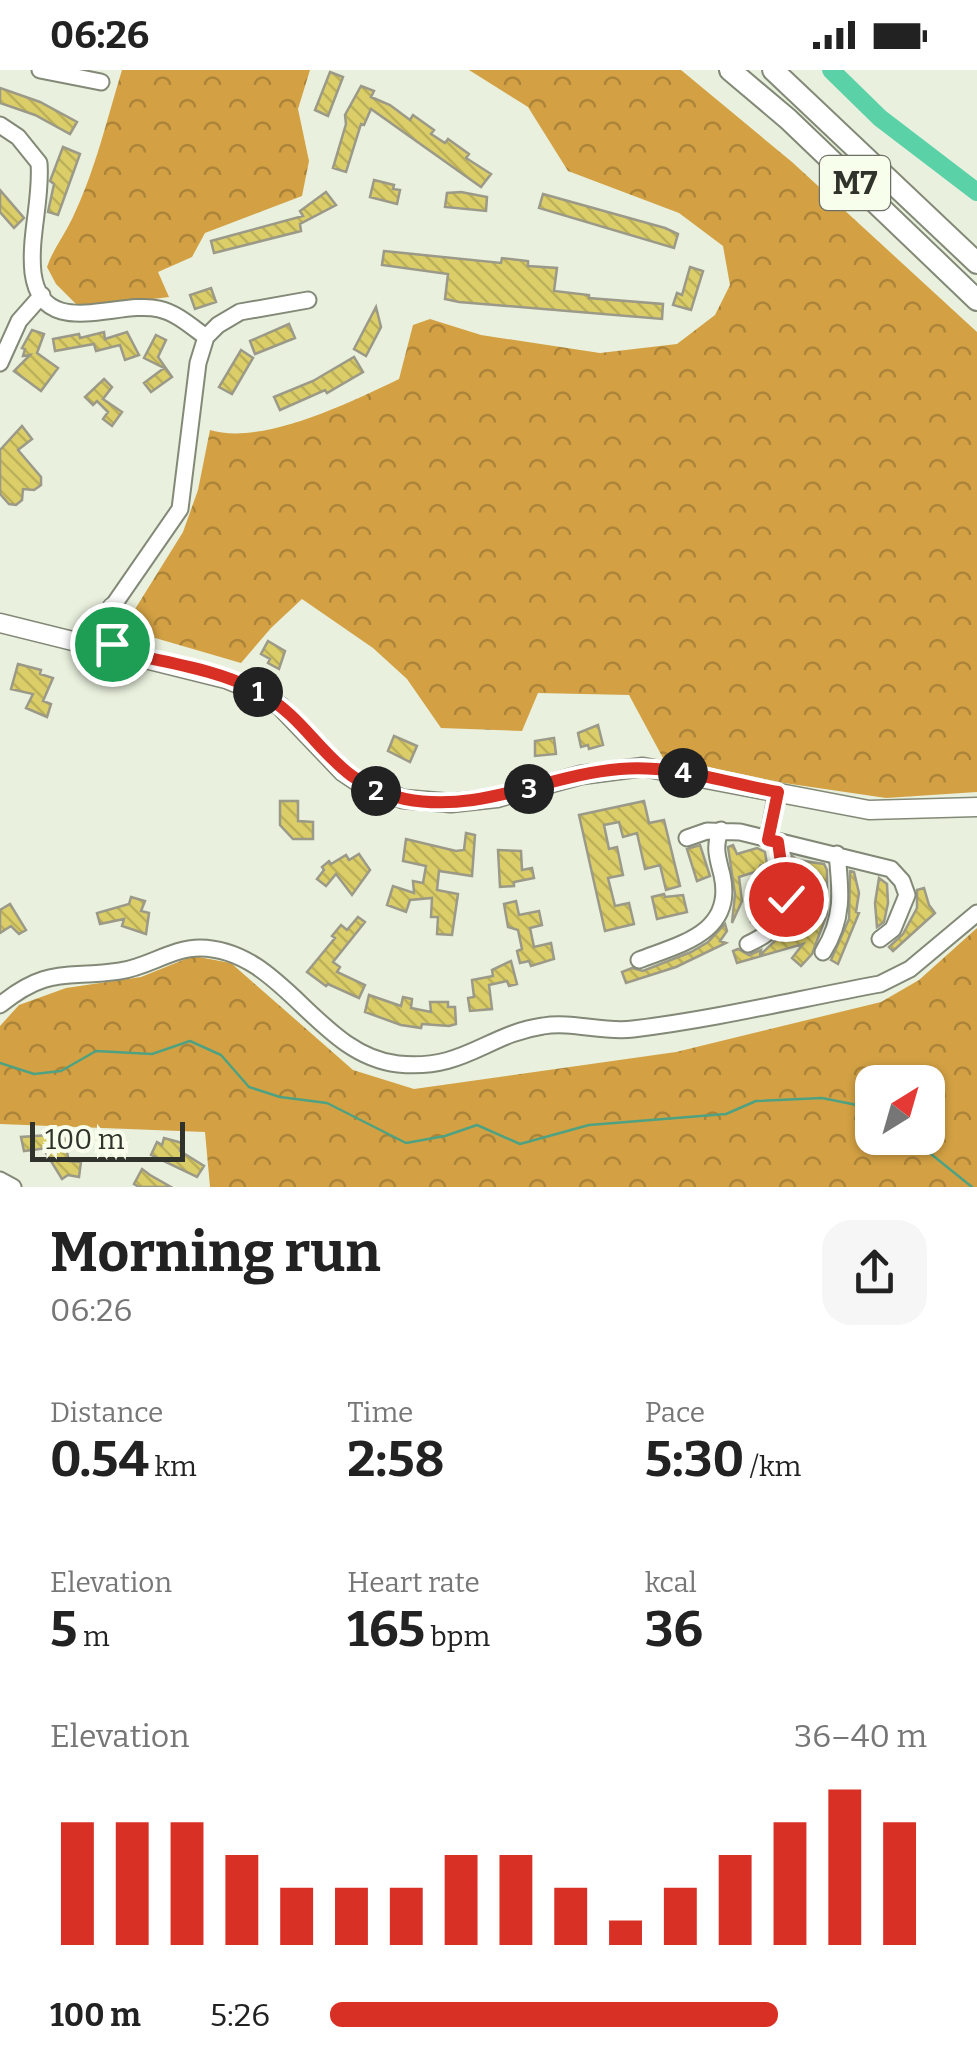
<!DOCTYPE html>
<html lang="en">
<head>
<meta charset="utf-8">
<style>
	:root { --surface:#fff; --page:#f6f6f6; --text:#222; --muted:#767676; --accent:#d93025 }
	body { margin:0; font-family:Bitter,serif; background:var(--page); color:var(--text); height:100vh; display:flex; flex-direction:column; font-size:38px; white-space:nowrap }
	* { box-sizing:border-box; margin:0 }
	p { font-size:32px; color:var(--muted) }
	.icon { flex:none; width:55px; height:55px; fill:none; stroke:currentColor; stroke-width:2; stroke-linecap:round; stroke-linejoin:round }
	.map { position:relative; height:1117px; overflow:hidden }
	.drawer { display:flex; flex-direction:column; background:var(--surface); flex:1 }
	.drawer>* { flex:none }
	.needle { width:65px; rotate:37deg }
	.fabs { position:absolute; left:855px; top:995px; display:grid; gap:20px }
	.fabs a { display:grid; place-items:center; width:90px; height:90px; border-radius:20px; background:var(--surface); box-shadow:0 2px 8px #0004; font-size:50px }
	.scale { position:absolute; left:30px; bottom:25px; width:155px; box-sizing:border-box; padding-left:10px; border:5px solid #30332b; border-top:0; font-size:28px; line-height:35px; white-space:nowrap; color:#30332b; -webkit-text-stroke:8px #f7feeb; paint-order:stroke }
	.pin { position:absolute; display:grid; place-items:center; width:85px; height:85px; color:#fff; margin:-42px; border:5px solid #fff; border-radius:50%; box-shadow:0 2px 10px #0007 }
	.km { position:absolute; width:50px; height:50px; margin:-25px; border-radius:50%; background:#222; color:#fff; font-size:28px; line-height:50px; text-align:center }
	.round { display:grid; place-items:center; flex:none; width:105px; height:105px; border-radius:30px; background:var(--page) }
	.headline { display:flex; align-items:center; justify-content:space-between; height:170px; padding:0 50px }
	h1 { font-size:55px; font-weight:700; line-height:75px }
	.figures { display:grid; grid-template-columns:repeat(3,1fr); gap:15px; height:170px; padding:10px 50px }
	.figures div { display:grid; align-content:center }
	.figures b { font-size:50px; font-weight:700 }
	.figures small { font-size:28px; font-weight:400 }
	.figures p { font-size:28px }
	.chart { height:280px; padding:20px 50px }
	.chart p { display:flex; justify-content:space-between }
	.chart svg { width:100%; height:180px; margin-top:10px; stroke:var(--accent); stroke-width:6 }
	ul { padding:0 50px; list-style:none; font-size:32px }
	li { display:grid; grid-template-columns:160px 120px 1fr; align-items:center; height:75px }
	li i { height:25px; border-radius:12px; background:var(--accent) }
	.status { display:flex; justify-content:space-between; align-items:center; height:70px; padding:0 50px; background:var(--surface); direction:ltr }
	.status svg { height:28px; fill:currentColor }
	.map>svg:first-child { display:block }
	.forest { fill:url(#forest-crowns); fill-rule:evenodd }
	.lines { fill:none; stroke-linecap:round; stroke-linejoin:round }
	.stream { stroke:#4ea282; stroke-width:2.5 }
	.river { stroke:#5bd1a8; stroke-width:18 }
	.building { fill:url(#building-back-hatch); stroke:#9b9987; stroke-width:2.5 }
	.minor-casing { stroke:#828977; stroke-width:19 }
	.major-casing { stroke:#828977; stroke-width:21 }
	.highway-casing { stroke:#828977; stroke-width:24 }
	.minor { stroke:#fff; stroke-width:15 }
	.major { stroke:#fff; stroke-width:18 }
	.highway { stroke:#fff; stroke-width:20 }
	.route-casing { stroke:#fff; stroke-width:20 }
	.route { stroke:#d93025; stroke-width:12 }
	.labels { text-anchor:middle; stroke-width:8; stroke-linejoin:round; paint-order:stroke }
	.shield { fill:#f7feeb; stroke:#6c7065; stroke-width:2.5 }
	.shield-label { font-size:32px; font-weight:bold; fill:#30332b }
</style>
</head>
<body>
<div class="status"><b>06:26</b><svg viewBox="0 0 49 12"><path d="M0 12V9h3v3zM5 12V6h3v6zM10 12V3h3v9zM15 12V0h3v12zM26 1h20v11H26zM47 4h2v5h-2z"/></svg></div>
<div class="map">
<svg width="977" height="1117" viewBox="0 0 977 1117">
	<defs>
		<pattern id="forest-crowns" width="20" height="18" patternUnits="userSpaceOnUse" patternTransform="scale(2.5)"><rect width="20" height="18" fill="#d3a144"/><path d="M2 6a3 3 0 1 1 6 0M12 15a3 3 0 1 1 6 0" fill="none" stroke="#ac8439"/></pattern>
		<pattern id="building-back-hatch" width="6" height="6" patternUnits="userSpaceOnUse" patternTransform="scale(2.5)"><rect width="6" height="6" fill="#dbce68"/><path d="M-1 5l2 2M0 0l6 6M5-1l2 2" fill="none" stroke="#bcb15a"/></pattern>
	</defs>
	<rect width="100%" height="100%" fill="#e9f0dd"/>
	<!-- forest -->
	<path class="forest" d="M122 0H310L298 39 309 91 302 126 205 163 192 187 158 202 169 227 80 238 56 214 47 197C53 179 64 166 72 149 95 102 107 49 122 0Z
		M469 0H681L792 92 977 262V722L886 728 784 713 663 688 629 625 538 623 522 661 441 658 407 609 373 578 302 529 271 558 241 593 138 563 127 552 183 462 198 420 210 360C262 376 351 332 399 309L413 255 430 249 481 265 600 283 677 274 715 245 730 215 723 176 679 143 568 101 528 37Z
		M977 858V1117H210L205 1062 0 1054V956L19 935 66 918 141 907 193 886 231 893 353 1000 414 1019 676 982 881 932 919 910ZM872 1012H928V1068H872Z"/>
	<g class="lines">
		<!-- stream -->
		<path class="stream" d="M0 993 34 1004 61 1001 96 981 152 984 190 971 221 985 249 1017 280 1027 327 1033 406 1073 445 1066 477 1055 520 1074 589 1055 726 1044 756 1031 822 1028 872 1038
			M911 1068 972 1117"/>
		<!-- river -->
		<path class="river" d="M831 0 880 48 977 122"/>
	</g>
	<!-- building -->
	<path class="building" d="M330 2 343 7 328 46 315 40Z
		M361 16 374 21 371 27 390 35 410 50 413 45 434 60 431 64 445 73 448 69 469 84 466 88 491 104 481 117 371 39 364 55 361 54 346 102 333 98 346 54 345 45Z
		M0 18 40 32 77 52 70 64 35 45 0 33Z
		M63 77 80 84 58 145 48 142 54 114 50 111Z
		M374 110 394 115 393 119 400 120 397 134 370 127Z
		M0 120 24 148 14 158 0 142Z
		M326 122 336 135 300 154 301 161 214 183 211 171 303 146 300 141Z
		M461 122 487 127 486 141 445 137 447 123Z
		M543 124 665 158 678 164 674 178 539 138Z
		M384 181 501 193 502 188 528 191V196L557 198 554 221 589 225V228L663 234 662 249 459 232 445 229 448 204 382 195Z
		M690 197 703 201 691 240 673 235 677 223 682 225Z
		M211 218 216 232 195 239 190 225Z
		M376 237 381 257 366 286 354 279Z
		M289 254 295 268 255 284 250 271Z
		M32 260 44 264 37 283 58 298 41 321 14 301 30 285 23 286 25 279 22 278Z
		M104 262 105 269 127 262 139 285 125 290 120 275 96 281 94 274 55 281 53 269 79 264 80 268Z
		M156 265 166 270 158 287 172 307 151 322 144 313 164 298 144 288Z
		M241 280 253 288 232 324 219 317Z
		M354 287 363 302 327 323 325 320 280 340 274 327 313 311Z
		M104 309 112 317 103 329 122 342 112 356 103 349 108 342 97 331 93 335 85 327Z
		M22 356 32 369 18 380 41 407V415L34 420 23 419 22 430 16 435 9 434 0 424V380Z
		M268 571 285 581 279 599 268 593 270 589 261 584Z
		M18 594 41 600 40 604 53 608 43 631 51 634 47 647 26 638 33 624 11 619Z
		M598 655 603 675 589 679 588 675 581 677 578 663Z
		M394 666 417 676 410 692 388 681Z
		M554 668 556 684 535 686V671Z
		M280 731H298V751L313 752V769H293L280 755Z
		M644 731 649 753 664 750 680 816 666 820 660 795 645 799 637 763 623 767 619 752 604 755 609 779 617 777 623 805 608 808 615 836 629 833 634 854 605 861 579 745Z
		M466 763 475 765 472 806 439 801 437 820 458 824 452 865 437 864 438 847H431L432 828 410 830 406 842 387 835 393 816 414 823 413 811 423 813 426 796 403 791 406 769 456 781 464 780Z
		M700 775 710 806 697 811 687 779Z
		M733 775 737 784 757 778 765 782 771 819 764 850 760 854 751 852 761 794 758 801 739 807 742 831 732 853 735 824 728 777Z
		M498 780 521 781 522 800 532 798 534 808 514 812V816L500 817Z
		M359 784 370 800 352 825 336 804 326 816 317 809 324 800 322 797 329 791 331 794 346 785 349 790Z
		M792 786 797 790 824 794 827 800V844L812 884 801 896 792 888 803 874 737 893 733 881 738 879 749 885 761 880 760 885 778 868 800 861 787 859 797 832Z
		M850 801 854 802 859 823 856 842 859 843 838 894 831 890 849 849Z
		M879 808 887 814 888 833 884 852 877 857 875 833Z
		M924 818 929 835 935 843 893 881 889 877 903 864 917 838V820Z
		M664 824 665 827 683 825 687 842 657 849 652 827Z
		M131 827 145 831 141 841 149 843 146 864 122 856 124 849 100 854 97 843 129 834Z
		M516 831 519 845 539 841 542 855 530 858 534 877 551 873 554 889 531 896 529 891 520 893 517 881 522 879 518 860 508 857 504 834Z
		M10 834 26 860 19 864 11 856 0 863V840Z
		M358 847 365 852 333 892 340 897 337 902 365 915 359 928 328 914 326 916 307 902 335 868 332 866 341 855 347 860Z
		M725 854 727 861 720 871 726 873 676 897 626 913 622 902 632 898 643 901 691 882 708 872Z
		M511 891 517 914 509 916 507 911 489 915 492 939 470 941 468 928 474 927 472 910 493 906 492 900Z
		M369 925 401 936 403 927 412 929 411 938 431 942 430 932H448V937H455L456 954 449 956 422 954 421 958 401 955 365 942Z
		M49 1065 48 1078 24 1081 21 1067Z
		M63 1067 70 1074 66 1078 69 1091 81 1092 79 1107 68 1105 62 1109 46 1083Z
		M164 1068 182 1073 180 1081 204 1096 197 1107 151 1085 157 1072 162 1075Z
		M142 1099 150 1105 171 1117H139L134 1114Z"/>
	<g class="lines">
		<!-- minor casing -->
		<g class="minor-casing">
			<path id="minor" d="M40 0 101 12
				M0 55 18 67 39 93C42 129 29 166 33 203 42 272 118 229 159 239 177 243 192 257 206 267
				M0 293 19 251 42 225
				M96 576 106 546 180 439 198 293 206 267 218 255 240 242 308 230
				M687 768 707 761 740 762 891 799 902 811 907 825 893 859 880 869
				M768 769 777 722
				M748 874C800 851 786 818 778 772
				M823 882C844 849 841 821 837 784
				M639 890C680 874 735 863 722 805 718 789 713 776 721 760
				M0 935C48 896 65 909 120 901 148 897 172 878 200 878 283 879 317 985 398 994 464 1001 487 964 543 956 573 951 603 963 633 959 716 949 798 929 880 914L910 899 977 843
				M0 1110 13 1117"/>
		</g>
		<!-- major casing -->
		<g class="major-casing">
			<path id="major" d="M112 537 110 563 116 581
				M0 553 226 609 258 622 280 636 343 702 361 714 403 729 451 733 497 728 581 705 643 697 869 740 977 737"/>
		</g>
		<!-- highway casing -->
		<g class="highway-casing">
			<path id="highway" d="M730 0 788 49 977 230
				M773 0 977 193"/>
		</g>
		<!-- minor -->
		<use href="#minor" class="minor"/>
		<!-- major -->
		<use href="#major" class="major"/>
		<!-- highway -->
		<use href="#highway" class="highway"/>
	</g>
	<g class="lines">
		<!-- route casing -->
		<g class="route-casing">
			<path id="route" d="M112 574 116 581C162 592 219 599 261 623 318 656 330 714 405 729 480 744 547 705 620 699 672 694 727 713 778 722L768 770 778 772 786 829"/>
		</g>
		<!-- route -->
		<use href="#route" class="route"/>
	</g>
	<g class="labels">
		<!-- shield labels -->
		<rect class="shield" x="820" y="86" width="70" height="54" rx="8"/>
		<g class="shield-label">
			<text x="855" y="124">M7</text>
		</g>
	</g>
</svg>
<div class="fabs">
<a><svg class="needle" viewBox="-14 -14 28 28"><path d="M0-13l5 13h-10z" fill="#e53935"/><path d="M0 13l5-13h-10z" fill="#767676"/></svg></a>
</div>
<div class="scale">100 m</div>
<div class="pin" style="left:112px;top:574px;background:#1e9e55"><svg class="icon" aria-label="arrive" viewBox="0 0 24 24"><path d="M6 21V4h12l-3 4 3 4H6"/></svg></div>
<div class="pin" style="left:786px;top:829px;background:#d93025"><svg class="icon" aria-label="check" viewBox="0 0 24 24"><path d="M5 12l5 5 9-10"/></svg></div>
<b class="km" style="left:258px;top:622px">1</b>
<b class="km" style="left:376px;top:721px">2</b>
<b class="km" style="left:529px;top:719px">3</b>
<b class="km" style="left:683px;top:703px">4</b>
</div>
<section class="drawer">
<div class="headline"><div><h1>Morning run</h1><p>06:26</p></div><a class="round"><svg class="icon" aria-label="share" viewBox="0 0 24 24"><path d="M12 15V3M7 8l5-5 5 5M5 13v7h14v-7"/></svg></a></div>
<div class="figures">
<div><p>Distance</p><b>0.54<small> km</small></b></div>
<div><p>Time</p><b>2:58</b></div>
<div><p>Pace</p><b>5:30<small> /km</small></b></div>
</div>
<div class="figures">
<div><p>Elevation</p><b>5<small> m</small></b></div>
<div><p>Heart rate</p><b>165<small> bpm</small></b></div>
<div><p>kcal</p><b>36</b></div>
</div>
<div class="chart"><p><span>Elevation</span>36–40 m</p>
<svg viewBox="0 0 160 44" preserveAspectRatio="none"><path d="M5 44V14M15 44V14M25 44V14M35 44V22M45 44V30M55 44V30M65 44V30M75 44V22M85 44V22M95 44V30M105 44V38M115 44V30M125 44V22M135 44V14M145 44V6M155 44V14"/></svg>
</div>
<ul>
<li><b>100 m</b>5:26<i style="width:75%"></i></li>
</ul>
</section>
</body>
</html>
